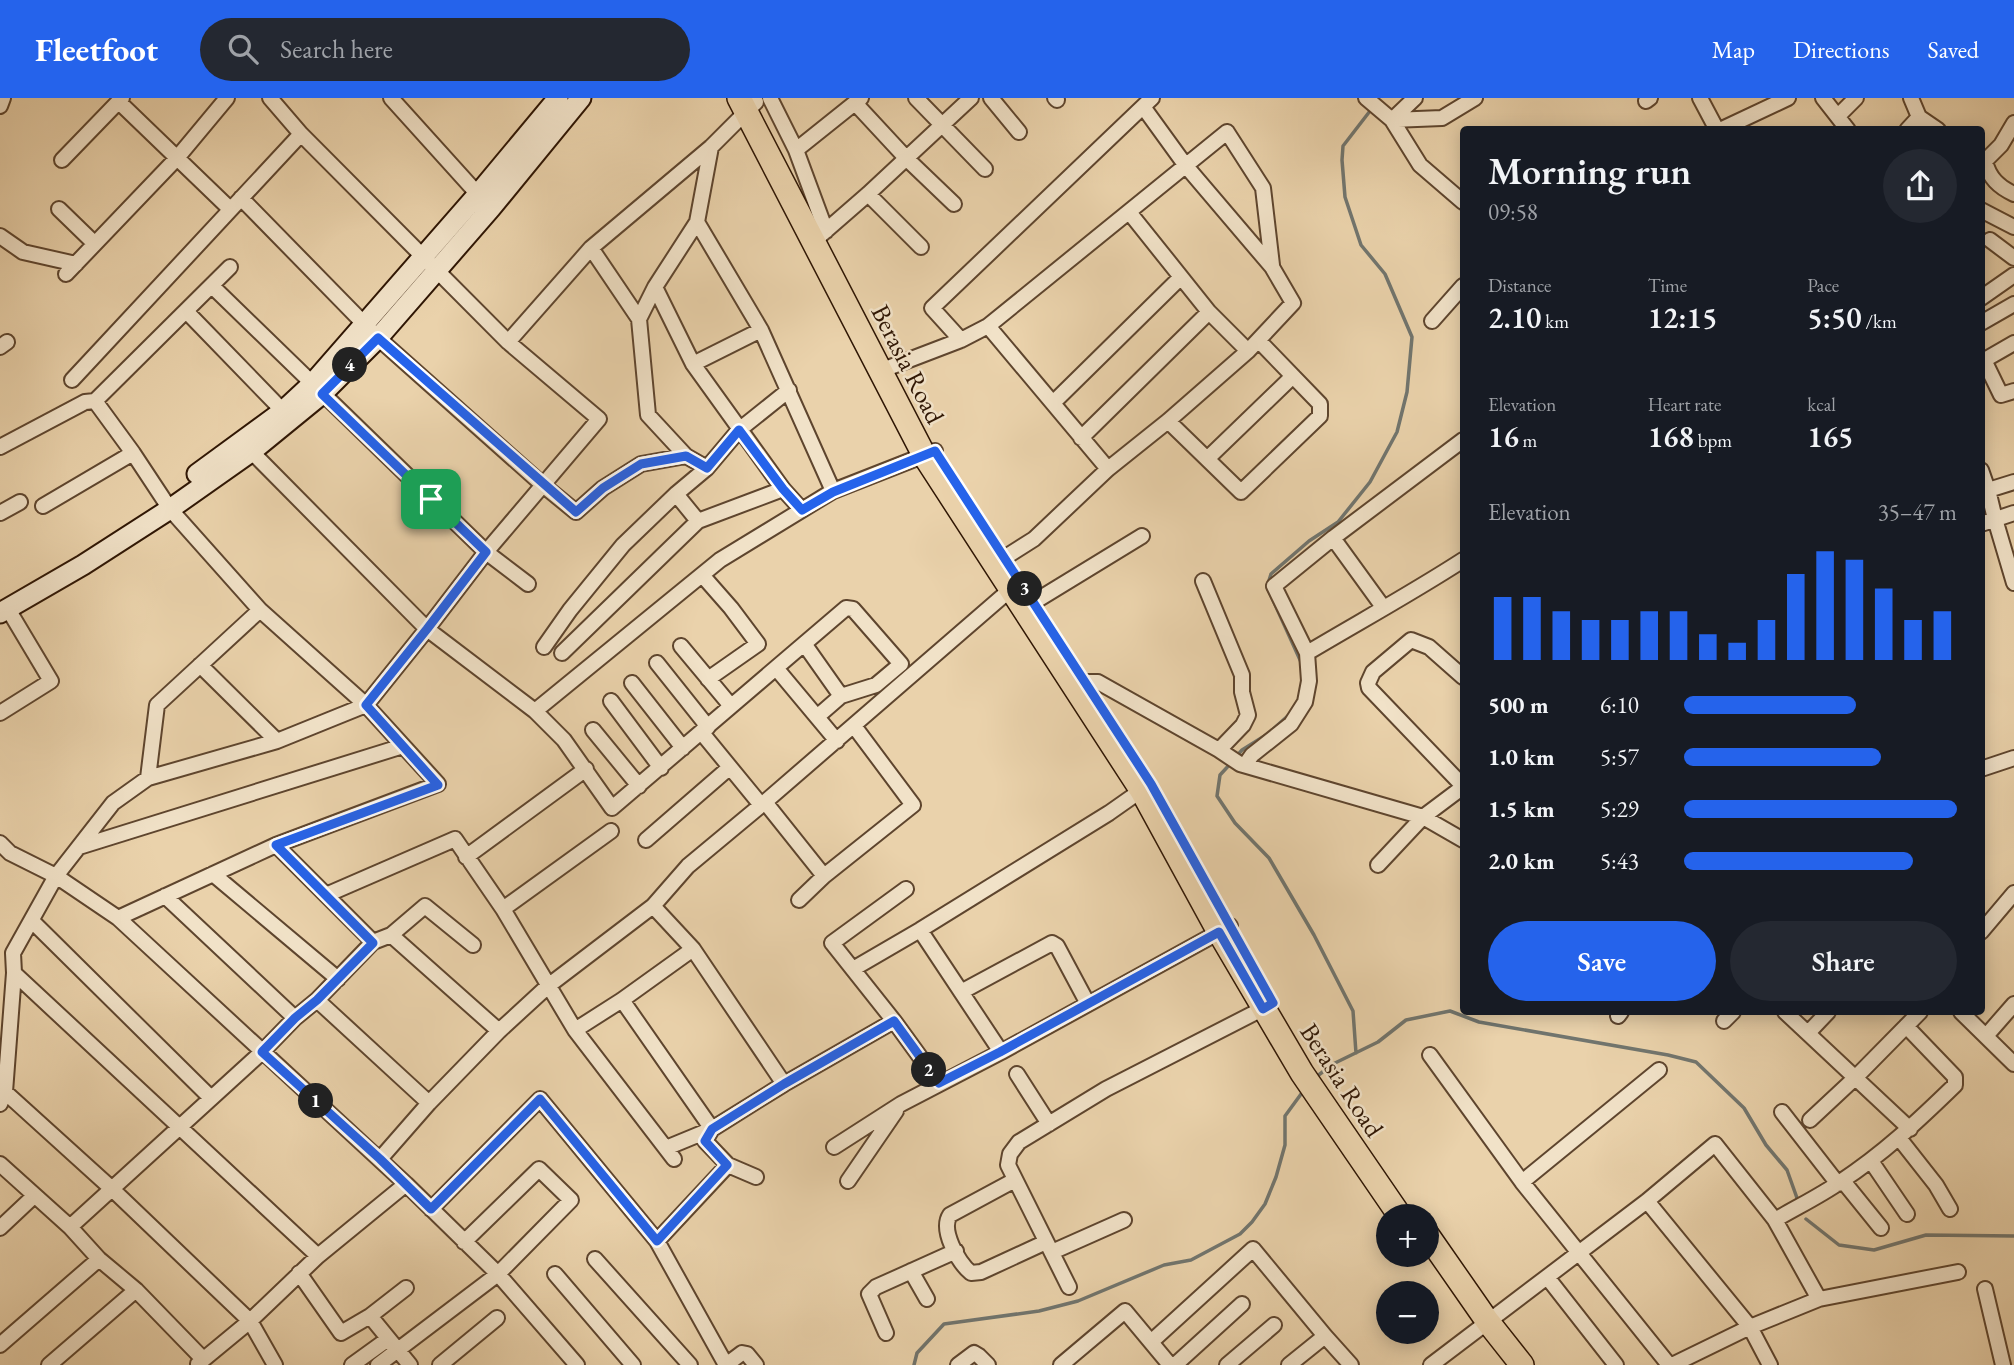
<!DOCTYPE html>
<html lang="en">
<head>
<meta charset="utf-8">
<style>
	:root { --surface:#171b24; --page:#242831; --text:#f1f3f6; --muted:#9ea1a6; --accent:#2563eb }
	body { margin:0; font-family:"EB Garamond",serif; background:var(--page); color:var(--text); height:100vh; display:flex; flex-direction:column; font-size:26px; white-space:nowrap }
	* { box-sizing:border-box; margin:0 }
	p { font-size:23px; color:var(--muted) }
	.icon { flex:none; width:38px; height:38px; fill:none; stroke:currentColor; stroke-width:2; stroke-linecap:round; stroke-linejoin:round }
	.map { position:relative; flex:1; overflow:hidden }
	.drawer { position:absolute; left:1460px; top:28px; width:525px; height:889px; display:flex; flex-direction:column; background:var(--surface); border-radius:7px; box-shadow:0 4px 18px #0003 }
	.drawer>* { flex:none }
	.buttons { position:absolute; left:1376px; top:1106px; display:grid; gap:14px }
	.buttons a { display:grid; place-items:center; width:63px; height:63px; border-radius:50%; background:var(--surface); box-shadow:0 4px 18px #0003; font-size:35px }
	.pin { position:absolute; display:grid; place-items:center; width:60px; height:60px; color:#fff; margin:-30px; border-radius:14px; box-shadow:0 4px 10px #0006 }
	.km { position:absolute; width:35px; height:35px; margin:-18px; border-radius:50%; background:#222; color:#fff; font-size:19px; line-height:35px; text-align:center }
	.round { display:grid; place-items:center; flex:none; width:74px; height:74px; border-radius:37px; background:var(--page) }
	.overview { display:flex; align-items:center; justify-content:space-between; height:119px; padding:0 28px }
	h1 { font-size:38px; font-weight:600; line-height:52px }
	.stats { display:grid; grid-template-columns:repeat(3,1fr); gap:10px; height:119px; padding:7px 28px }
	.stats div { display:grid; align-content:center }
	.stats b { font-size:30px; font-weight:600 }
	.stats small { font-size:19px; font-weight:400 }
	.stats p { font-size:19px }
	.chart { height:196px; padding:14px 28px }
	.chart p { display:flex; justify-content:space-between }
	.chart svg { width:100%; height:126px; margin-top:7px; stroke:var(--accent); stroke-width:6 }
	.button { display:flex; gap:14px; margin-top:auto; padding:14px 28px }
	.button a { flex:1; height:80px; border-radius:42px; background:var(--accent); color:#fff; font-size:28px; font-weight:600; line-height:80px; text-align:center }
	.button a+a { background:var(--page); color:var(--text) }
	ul { padding:0 28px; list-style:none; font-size:23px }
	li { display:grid; grid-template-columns:112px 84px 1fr; align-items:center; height:52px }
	li i { height:18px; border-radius:9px; background:var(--accent) }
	header { display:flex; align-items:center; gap:42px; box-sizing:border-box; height:98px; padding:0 35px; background:var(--accent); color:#fff }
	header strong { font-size:33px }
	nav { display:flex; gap:38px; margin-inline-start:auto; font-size:24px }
	.search { width:490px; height:63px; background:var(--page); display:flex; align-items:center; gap:18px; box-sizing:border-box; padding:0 24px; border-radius:38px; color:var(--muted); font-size:26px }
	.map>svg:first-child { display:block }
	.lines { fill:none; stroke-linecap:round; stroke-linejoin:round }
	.stream { stroke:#71756e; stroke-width:3.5 }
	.minor-casing { stroke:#5e452e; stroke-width:18 }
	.secondary-casing { stroke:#2f1604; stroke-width:23 }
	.primary-casing { stroke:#2f1604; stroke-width:26 }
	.minor { stroke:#f1e2c8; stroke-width:14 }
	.secondary { stroke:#f1e2c8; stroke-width:19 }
	.primary { stroke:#ead2ab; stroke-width:23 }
	.route-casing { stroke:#fff; stroke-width:14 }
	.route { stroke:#2563eb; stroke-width:9 }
	.labels { text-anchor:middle; stroke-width:5; stroke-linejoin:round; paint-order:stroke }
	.street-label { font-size:26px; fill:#2f1604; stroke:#f1e2c8 }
</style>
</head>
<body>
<header>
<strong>Fleetfoot</strong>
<div class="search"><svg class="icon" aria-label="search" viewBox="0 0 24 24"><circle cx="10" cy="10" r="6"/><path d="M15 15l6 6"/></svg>Search here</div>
<nav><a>Map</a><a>Directions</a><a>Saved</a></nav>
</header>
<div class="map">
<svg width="2014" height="1267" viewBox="0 0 2014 1267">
	<rect width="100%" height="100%" fill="#ead2ab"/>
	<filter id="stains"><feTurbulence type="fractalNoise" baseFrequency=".00286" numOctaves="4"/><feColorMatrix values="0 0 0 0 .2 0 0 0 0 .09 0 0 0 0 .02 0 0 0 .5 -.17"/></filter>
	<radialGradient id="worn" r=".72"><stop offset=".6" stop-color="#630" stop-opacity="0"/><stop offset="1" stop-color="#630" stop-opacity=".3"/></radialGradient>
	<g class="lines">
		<!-- stream -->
		<path class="stream" d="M1301 564 1267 489 1271 476 1309 443 1338 424 1370 384 1397 334 1407 294 1412 239 1385 176 1361 147 1345 99 1342 62 1343 48 1370 13
			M1272 632 1290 616
			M1236 659 1242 652 1266 637
			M1231 665 1220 677 1217 698 1235 725 1269 760 1314 837 1353 913 1356 955
			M1316 979 1333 966 1378 944 1406 922 1450 913 1479 924 1668 957 1696 964 1744 1010 1766 1047 1787 1072 1797 1100
			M1806 1121 1839 1147 1874 1152 1926 1137 2014 1138
			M914 1267 917 1255 944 1226 1039 1213 1078 1203 1164 1167 1191 1162 1240 1136 1252 1124 1265 1106 1276 1079 1285 1047V1018L1304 992"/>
		<!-- minor casing -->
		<g class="minor-casing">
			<path id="minor" d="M391 0 484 103
				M770 0 796 52 826 133
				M916 0 985 71
				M991 0 1019 34
				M1055 0 1057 2
				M1366 0 1392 22 1420 67 1463 104
				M1700 0 1717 32
				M1823 0 1848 32
				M1911 0 1919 19 1938 32
				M1646 3 1650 0
				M119 4 230 111
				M855 5 907 61 954 106
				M0 8 3 0
				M1838 18 1856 0
				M1392 22 1442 20 1475 0
				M1392 22 1415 0
				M1720 32 1788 0
				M1907 32 1919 19
				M796 52 861 0
				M1981 61 1985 63C1989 80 1999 89 2014 96
				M62 62 122 0
				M1981 67 2001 47 2014 25
				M868 96 921 149
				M241 100 378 240 543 387 576 414 603 390 641 366 686 358
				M59 111 94 145
				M1981 112 2014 129
				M1129 114 1209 214 1248 253
				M697 124 761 232 833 393
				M0 138 23 154 76 166
				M1990 142 2014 160
				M814 143 868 96 971 0
				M591 150 639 221 648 317 686 358 707 370
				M66 176 177 60 227 0
				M212 188 486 454 528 486
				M655 189 693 266 783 391 802 412
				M1981 200 2014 177
				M186 213 283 313
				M639 221 655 189 697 124 711 49
				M1432 223 1463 188
				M1981 225 2014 206
				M988 228 1108 371
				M961 242 932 210 1152 0
				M508 244 591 150 711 49 756 4
				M0 249 7 244
				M1984 262 2001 297 2014 293
				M1981 264 2014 245
				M693 266 761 232
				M880 273 961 242 988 228 1227 34 1263 90 1272 167
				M72 282 301 36
				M95 303 133 355 170 411 260 512 366 607 438 686 276 747 118 820
				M1054 304 1180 180
				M1168 323 1241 394 1320 318V306L1259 243
				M1081 340 1209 214
				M245 347 427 531 535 613 564 642 612 710 846 510 853 511 901 566 876 587 841 598 818 618
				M0 349 85 304 95 303 230 169
				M1207 361 1293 278
				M1981 372 1988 392 1995 421 2014 485
				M1982 394 2014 384
				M676 396 698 423
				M43 408 133 355
				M0 415 20 404
				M1981 426 2014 415
				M1333 440 1383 509
				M1004 460 1034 441 1108 371 1168 323 1248 253 1293 205 1272 169 1186 68 1144 10
				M702 477 731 510 758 546 708 581
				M1203 483 1242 577V594L1248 617 1243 627 1219 652
				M1034 504 1142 438
				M805 547 841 598
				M681 548 731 608
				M544 549 570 512 623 447 676 396 707 370 739 332 789 292
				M562 555 698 423 783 391
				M1307 555C1359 524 1412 495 1463 462
				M657 565 708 629
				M200 567 277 643
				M776 570 837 643
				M1463 579 1429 549 1411 542 1373 574 1368 585 1369 590 1463 688
				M1085 584H1098L1219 652 1240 666 1423 719 1463 742
				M632 585 683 650
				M611 603 661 670
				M535 613 720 462 833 393 935 353
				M0 615 51 583 8 511
				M593 632 639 688
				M702 635 761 707
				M1245 667 1252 657 1291 626 1305 604 1309 583 1307 555 1274 488 1333 440 1463 342
				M1981 671 2014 660
				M148 680 157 607 260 512
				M765 704 1011 491 1021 485
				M646 742 729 670
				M0 745 10 755 56 778 118 820 406 1086 498 1176 577 1267
				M276 747 373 844
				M79 749 403 648
				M466 759 586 671
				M1378 767 1423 719 1463 689
				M213 776 338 881
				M906 791 832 845 894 923 939 985
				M326 797 455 741 503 811 575 932 674 1061
				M165 798 295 920
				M799 802 824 778 913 707 854 628
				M653 808 693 851 784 986
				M503 811 611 733
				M32 823 211 1000
				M920 832 1001 954
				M1981 834 2014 795
				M391 837 499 933
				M853 871 920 832 1109 715 1146 689
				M14 875 318 1158
				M961 894 1052 845 1057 848 1088 906
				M317 902 429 1005
				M622 902 712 1031 705 1043 728 1067 756 1079
				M1785 914 1910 1031
				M1961 914 2014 966
				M1618 918 1621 914
				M1724 923 1733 914
				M575 932 622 902 693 851
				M1808 935 1828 914
				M1986 938 2014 906
				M1430 957 1522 1084 1669 1267
				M1017 976 1049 1026
				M5 994 111 1090 250 1223 275 1267
				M0 1006 5 994 14 875 13 855 56 778 113 705 148 680 277 643 366 607 427 531 486 454 599 321 508 244 301 36 270 0
				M1782 1014 1838 1086
				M1810 1022 1855 980 1920 914
				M1899 1040 1936 1087 1950 1111
				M834 1049 901 1006 1001 954 1230 828
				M666 1050 712 1031 784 986 894 923
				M380 1061 429 1005 499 933 548 888 653 808 688 768 765 704 824 778
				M1871 1063 1907 1116
				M0 1066 70 1129 99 1161 136 1192 203 1261
				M1015 1082 950 1117C940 1132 958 1164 971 1175L981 1174 1046 1144
				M848 1083 896 1013
				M1843 1083 1881 1130
				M1522 1084 1659 972
				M1647 1103 1750 1229 1770 1267
				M431 1111 540 1001 657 1143 726 1267
				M1775 1122C1797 1109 1820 1098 1840 1084 1883 1056 1919 1022 1955 987V979L1906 928
				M70 1129 262 954 295 920 317 902 373 844 391 837 425 808 473 847
				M0 1130 34 1098
				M657 1143 728 1067
				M1052 1154 1124 1122
				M595 1161 690 1267
				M911 1173 927 1201
				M299 1175 341 1235 370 1218 406 1190
				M555 1176 633 1267
				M1547 1179 1616 1267
				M1069 1189 1008 1067 1010 1056 1019 1044 1106 991 1268 908
				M1985 1191 2003 1267
				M370 1218 410 1267
				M886 1235 869 1196 876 1189 956 1153
				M1151 1244 1253 1151 1325 1238
				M0 1247 99 1161
				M198 1266 250 1223 318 1158 406 1086
				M49 1267 136 1192
				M352 1267 388 1241
				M378 1267 498 1176 571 1102 539 1071 464 1144
				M440 1267 497 1220
				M726 1267 742 1255 747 1256 756 1267
				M958 1267 974 1255 979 1258 988 1267
				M1061 1267 1125 1213 1170 1267
				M1175 1267 1242 1206
				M1227 1267 1274 1227
				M1289 1267 1325 1238 1351 1267
				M1431 1267 1647 1103 1715 1046 1775 1122 1819 1201
				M1672 1267 1750 1229 1819 1201 1958 1174"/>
		</g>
		<!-- secondary casing -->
		<g class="secondary-casing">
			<path id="secondary" d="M197 376 283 313 312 286 478 96 558 0
				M0 515 83 467 170 411 251 354 322 296 378 240 491 110 581 0"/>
		</g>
		<!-- primary casing -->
		<g class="primary-casing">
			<path id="primary" d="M739 0 924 357 1142 693 1219 834 1302 975 1400 1118
				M1426 1135 1488 1224 1522 1267"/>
		</g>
		<!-- minor -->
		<use href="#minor" class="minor"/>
		<!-- secondary -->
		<use href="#secondary" class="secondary"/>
		<!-- primary -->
		<use href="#primary" class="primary"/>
	</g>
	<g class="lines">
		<!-- route casing -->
		<g class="route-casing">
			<path id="route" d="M378 240 576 414 603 390 641 366 686 358 707 370 739 332 783 391 802 412 833 394 935 353 1151 686 1273 905 1263 911 1219 834 1000 954 939 985 894 923 784 986 712 1031 705 1043 727 1067 657 1143 540 1001 431 1111 380 1061 262 954 295 920 317 902 373 845 276 747 438 687 366 607 427 531 486 454 322 296Z"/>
		</g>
		<!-- route -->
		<use href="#route" class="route"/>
	</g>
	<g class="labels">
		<!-- street labels -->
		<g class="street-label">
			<text transform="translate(908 266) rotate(63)" y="9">Berasia Road</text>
			<text transform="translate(1342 982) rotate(57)" y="9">Berasia Road</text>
		</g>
	</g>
	<rect width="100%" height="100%" filter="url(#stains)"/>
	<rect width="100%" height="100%" fill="url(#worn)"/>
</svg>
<div class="buttons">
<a>+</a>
<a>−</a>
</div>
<div class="pin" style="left:431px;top:401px;background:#1e9e55"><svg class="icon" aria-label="arrive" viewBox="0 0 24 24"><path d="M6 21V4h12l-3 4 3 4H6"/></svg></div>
<b class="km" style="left:316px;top:1003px">1</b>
<b class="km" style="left:929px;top:972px">2</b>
<b class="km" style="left:1025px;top:491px">3</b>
<b class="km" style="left:350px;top:267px">4</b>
<section class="drawer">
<div class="overview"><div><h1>Morning run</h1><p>09:58</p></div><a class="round"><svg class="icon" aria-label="share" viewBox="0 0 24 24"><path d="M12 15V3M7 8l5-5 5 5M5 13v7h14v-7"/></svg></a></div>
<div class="stats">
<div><p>Distance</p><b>2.10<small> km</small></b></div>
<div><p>Time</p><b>12:15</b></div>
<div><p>Pace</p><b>5:50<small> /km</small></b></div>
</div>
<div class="stats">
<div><p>Elevation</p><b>16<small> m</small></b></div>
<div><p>Heart rate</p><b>168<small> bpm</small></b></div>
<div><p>kcal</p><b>165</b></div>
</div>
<div class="chart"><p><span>Elevation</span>35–47 m</p>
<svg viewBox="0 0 160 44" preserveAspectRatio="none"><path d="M5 44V22M15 44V22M25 44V27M35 44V30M45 44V30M55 44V27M65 44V27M75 44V35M85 44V38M95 44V30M105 44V14M115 44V6M125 44V9M135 44V19M145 44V30M155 44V27"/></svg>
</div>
<ul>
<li><b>500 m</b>6:10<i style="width:63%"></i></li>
<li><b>1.0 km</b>5:57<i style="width:72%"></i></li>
<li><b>1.5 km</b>5:29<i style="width:100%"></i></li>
<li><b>2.0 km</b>5:43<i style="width:84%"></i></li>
</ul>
<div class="button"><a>Save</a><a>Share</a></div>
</section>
</div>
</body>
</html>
